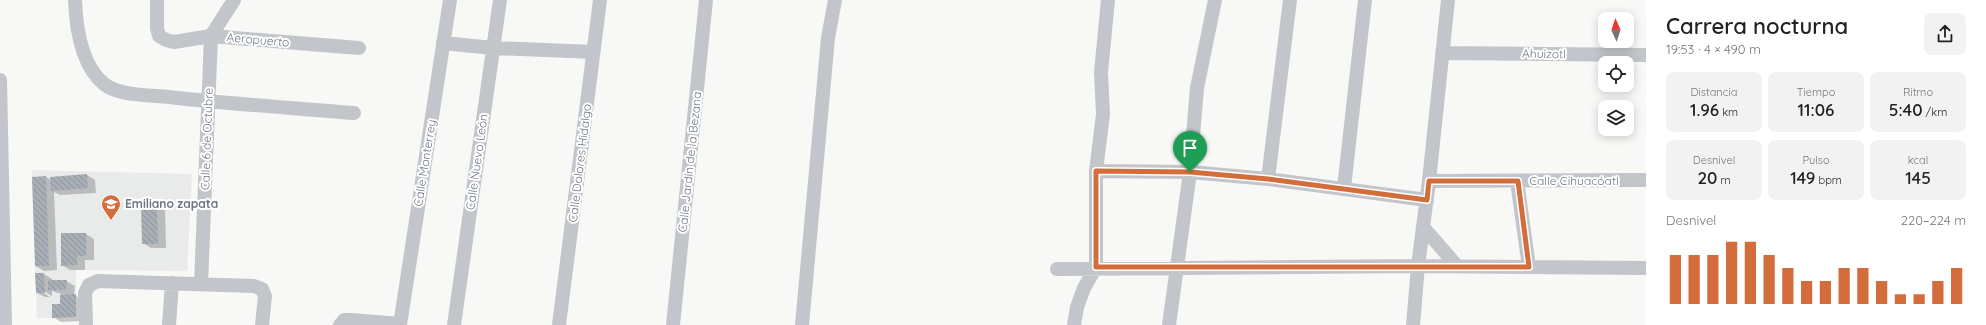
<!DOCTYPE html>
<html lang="es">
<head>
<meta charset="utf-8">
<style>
	:root { --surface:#fff; --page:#f2f2f2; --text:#222; --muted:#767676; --accent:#d36d3c }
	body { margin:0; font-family:Quicksand,sans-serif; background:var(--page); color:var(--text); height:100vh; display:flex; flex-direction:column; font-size:15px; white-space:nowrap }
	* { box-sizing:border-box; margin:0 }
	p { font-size:13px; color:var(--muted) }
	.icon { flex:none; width:22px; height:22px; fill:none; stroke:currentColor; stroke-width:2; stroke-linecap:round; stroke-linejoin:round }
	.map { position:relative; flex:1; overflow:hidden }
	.details { display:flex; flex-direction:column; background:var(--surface); width:340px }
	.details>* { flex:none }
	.needle { width:26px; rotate:357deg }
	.tools { position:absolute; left:1598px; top:12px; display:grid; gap:8px }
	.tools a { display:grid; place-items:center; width:36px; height:36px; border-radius:8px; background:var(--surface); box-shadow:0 2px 10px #0003; font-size:20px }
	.pin { position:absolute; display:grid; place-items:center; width:34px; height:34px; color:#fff; margin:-41px -17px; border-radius:50% 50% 50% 0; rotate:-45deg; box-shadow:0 0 4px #0007 }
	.pin .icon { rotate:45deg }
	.round { display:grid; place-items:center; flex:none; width:42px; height:42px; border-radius:8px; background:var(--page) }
	.head { display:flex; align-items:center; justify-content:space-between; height:68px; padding:0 20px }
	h1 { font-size:22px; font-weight:600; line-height:30px }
	.metrics { display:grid; grid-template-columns:repeat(3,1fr); gap:6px; height:68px; padding:4px 20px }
	.metrics div { display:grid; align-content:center; border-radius:8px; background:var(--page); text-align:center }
	.metrics b { font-size:17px; font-weight:600 }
	.metrics small { font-size:11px; font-weight:400 }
	.metrics p { font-size:11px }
	.chart { height:112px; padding:8px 20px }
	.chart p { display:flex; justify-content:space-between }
	.chart svg { width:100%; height:72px; margin-top:4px; stroke:var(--accent); stroke-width:6 }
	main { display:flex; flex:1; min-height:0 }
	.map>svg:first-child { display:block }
	.built { fill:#e9eaea }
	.shadow { fill:#0003 }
	.building { fill:url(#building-back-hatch) }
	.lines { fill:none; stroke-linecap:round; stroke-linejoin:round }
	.minor { stroke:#c2c5c9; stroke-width:14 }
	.route-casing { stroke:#fff; stroke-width:8 }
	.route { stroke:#d36d3c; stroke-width:5 }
	.labels { text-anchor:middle; stroke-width:4; stroke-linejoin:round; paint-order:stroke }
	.street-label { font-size:12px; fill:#6b7684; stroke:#fff }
	.poi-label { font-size:12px; font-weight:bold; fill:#6b7684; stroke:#fff; text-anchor:start }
</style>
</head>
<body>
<main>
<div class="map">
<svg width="1646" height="325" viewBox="0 0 1646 325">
	<defs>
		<pattern id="building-back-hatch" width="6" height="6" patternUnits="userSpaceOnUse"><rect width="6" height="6" fill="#a8aeb5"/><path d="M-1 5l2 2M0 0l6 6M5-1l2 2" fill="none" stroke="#8d9299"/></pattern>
	</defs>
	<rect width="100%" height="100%" fill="#f8f8f6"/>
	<!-- built -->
	<path class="built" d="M32 170 192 174 187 271 76 270V317L37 318Z"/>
	<!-- shadow -->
	<path class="shadow" d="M87 175 95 180 96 193 60 195 54 192 57 270 44 271 36 266 46 177 51 180V178Z
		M142 205H157L165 209 166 248H151L143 243Z
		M86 234 94 239V260H85V270H70L62 265Z
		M44 274 52 279V281H66L75 286 74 295 83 300 84 321 61 322 53 317 61 305V294L52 291V296L44 291V293L50 297H45L37 293Z"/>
	<!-- building -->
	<path class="building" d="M87 174 88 188 51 191 50 177Z
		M46 176 49 266H35L32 177Z
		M141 204H157L158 244H142Z
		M61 233H86V256H77V265L61 266Z
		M35 273H44L45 293H36Z
		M48 280H67L66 290H48Z
		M76 294V317L52 318V304H60V295Z"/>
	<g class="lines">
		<!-- minor -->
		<path class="minor" d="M75 0C76 28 81 65 104 84 119 96 150 95 169 97 230 104 292 108 354 113
			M157 0V28L159 36 166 40 174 42 211 36 359 48
			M443 43 493 48 593 52
			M1442 53 1646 55
			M0 80 5 325
			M1096 171 1190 172 1268 179 1427 200
			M1268 179 1290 0
			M1429 181 1646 180
			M1517 181 1529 267
			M1344 188 1365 0
			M1423 227 1457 266
			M1057 269 1418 266 1646 268
			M201 284 211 36 234 0
			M86 325 85 293 89 285 98 281 254 286 262 289 265 296 262 325
			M169 325 172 283
			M340 325 344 320H351L400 324
			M400 325 450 0
			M454 325 500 0
			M559 325 600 0
			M673 325 706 0
			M802 325 828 38 835 0
			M1074 325 1077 307 1084 288 1096 267V171L1103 114 1101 72 1108 0
			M1169 325 1190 172 1197 88 1215 0
			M1413 325 1418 266 1429 181 1448 0"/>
	</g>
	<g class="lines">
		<!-- route casing -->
		<g class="route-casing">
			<path id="route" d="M1096 171 1190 172 1268 179 1427 200 1429 181H1518L1529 267H1096Z"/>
		</g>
		<!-- route -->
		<use href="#route" class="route"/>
	</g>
	<!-- icons -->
	<defs>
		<g id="school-pin" transform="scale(1)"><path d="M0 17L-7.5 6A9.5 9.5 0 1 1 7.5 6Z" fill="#d36d3c" stroke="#fff"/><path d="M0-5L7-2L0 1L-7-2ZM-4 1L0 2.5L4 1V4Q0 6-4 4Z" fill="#fff"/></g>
	</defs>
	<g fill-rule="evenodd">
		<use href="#school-pin" x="111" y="204"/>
	</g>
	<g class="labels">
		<!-- street labels -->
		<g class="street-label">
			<text transform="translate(258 40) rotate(5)" y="4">Aeropuerto</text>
			<text transform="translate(1544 54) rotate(1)" y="4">Ahuizotl</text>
			<text transform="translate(207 139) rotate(-88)" y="4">Calle 6 de Octubre</text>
			<text transform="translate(477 162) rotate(-82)" y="4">Calle Nuevo León</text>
			<text transform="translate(690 162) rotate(-84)" y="4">Calle Jardín de la Bezana</text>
			<text transform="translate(425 163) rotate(-81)" y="4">Calle Monterrey</text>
			<text transform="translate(580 163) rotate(-83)" y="4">Calle Dolores Hidalgo</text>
			<text x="1574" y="185">Calle Cihuacóatl</text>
		</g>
		<!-- poi labels -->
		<g class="poi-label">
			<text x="125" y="208">Emiliano zapata</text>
		</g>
	</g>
</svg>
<div class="tools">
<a><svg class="needle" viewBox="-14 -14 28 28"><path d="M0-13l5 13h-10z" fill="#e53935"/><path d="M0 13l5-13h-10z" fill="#767676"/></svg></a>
<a><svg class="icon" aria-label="locate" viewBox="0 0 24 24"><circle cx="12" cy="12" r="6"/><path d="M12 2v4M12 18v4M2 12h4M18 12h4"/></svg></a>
<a><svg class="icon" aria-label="layers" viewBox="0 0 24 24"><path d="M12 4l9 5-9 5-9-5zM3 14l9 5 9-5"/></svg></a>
</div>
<div class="pin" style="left:1190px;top:172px;background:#1e9e55"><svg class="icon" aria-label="arrive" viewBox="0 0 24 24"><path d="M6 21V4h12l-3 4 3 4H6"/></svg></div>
</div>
<section class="details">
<div class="head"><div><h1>Carrera nocturna</h1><p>19:53 · 4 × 490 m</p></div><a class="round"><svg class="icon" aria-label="share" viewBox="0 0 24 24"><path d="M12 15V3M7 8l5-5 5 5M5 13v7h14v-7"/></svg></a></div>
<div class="metrics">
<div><p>Distancia</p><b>1.96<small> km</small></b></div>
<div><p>Tiempo</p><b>11:06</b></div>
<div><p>Ritmo</p><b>5:40<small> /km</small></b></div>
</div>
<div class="metrics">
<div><p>Desnivel</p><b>20<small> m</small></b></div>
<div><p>Pulso</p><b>149<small> bpm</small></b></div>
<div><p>kcal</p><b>145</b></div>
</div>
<div class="chart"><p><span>Desnivel</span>220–224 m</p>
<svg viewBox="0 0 160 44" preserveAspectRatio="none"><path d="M5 44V14M15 44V14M25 44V14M35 44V6M45 44V6M55 44V14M65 44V22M75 44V30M85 44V30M95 44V22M105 44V22M115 44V30M125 44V38M135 44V38M145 44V30M155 44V22"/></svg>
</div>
</section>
</main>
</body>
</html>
